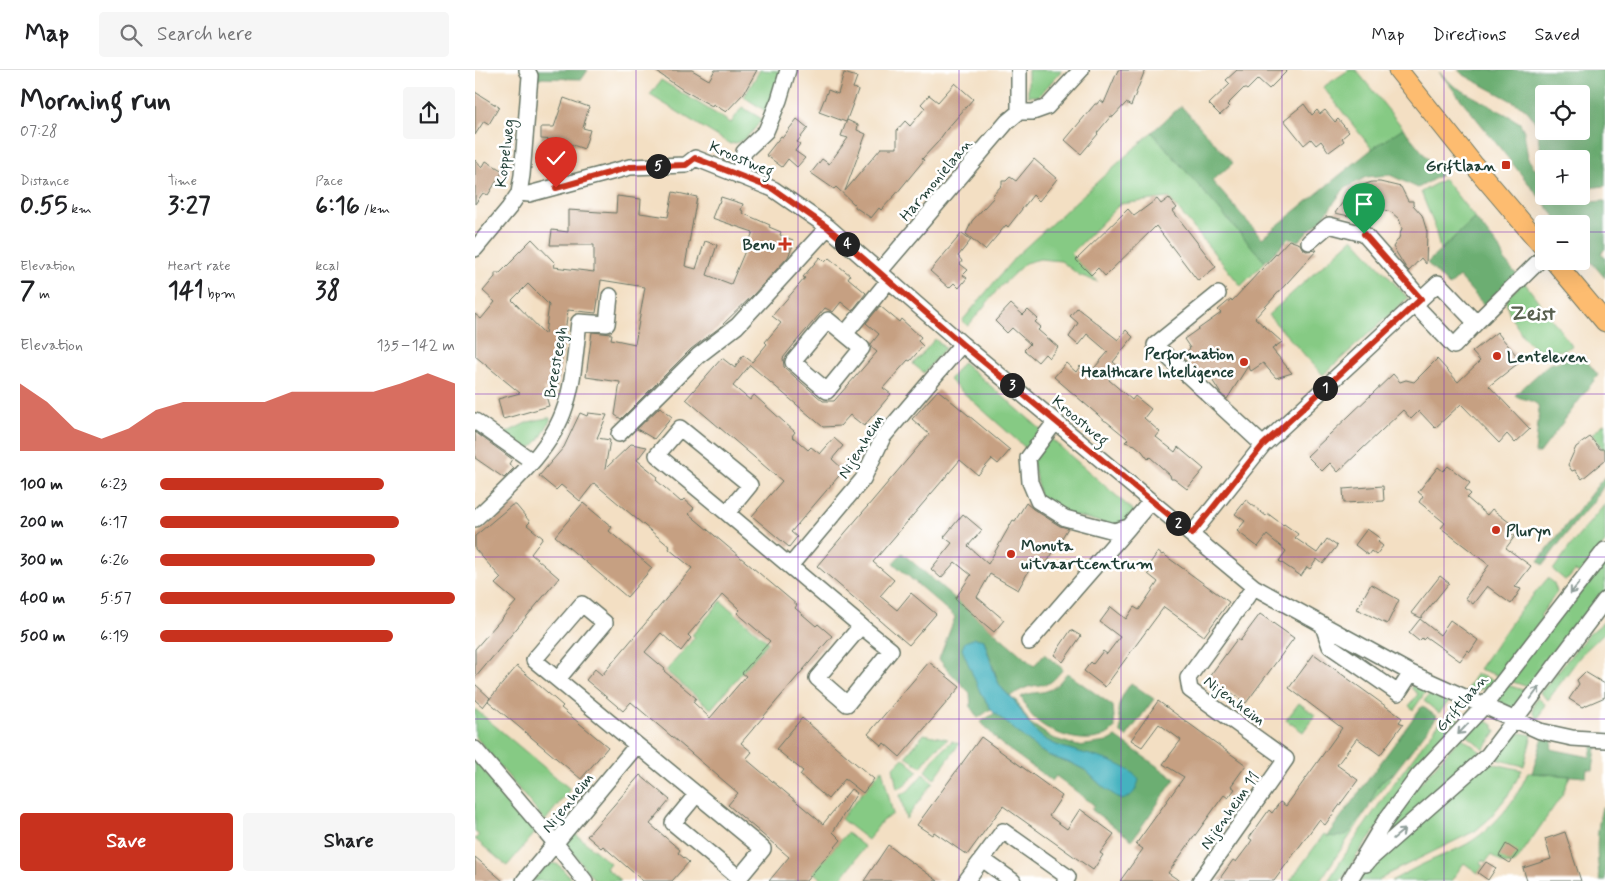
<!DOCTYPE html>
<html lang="en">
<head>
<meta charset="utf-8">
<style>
	:root { --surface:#fff; --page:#f6f6f6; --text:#202124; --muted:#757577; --line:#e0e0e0; --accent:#c8321e }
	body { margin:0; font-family:Mynerve,sans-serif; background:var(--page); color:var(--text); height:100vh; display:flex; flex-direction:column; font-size:19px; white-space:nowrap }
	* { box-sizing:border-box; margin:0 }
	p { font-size:16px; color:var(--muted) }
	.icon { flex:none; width:28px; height:28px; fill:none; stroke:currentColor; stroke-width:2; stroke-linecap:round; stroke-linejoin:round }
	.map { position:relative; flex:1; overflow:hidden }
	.panel { display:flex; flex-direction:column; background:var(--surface); width:475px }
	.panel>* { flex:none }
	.fabs { position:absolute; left:1060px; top:15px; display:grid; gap:10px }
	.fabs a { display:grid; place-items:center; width:55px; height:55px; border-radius:5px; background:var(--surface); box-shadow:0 5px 20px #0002; font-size:25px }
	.pin { position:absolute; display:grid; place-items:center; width:42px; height:42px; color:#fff; margin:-51px -21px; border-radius:50% 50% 50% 0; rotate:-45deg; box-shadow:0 0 5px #0007 }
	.pin .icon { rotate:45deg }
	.km { position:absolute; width:25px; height:25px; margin:-12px; border-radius:50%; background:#222; color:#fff; font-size:14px; line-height:25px; text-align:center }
	.round { display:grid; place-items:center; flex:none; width:52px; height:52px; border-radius:5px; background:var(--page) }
	.summary { display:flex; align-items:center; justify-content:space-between; height:85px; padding:0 20px }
	h1 { font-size:28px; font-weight:700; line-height:38px }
	.figures { display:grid; grid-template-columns:repeat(3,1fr); gap:8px; height:85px; padding:5px 20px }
	.figures div { display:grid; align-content:center }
	.figures b { font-size:25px; font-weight:700 }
	.figures small { font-size:14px; font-weight:400 }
	.figures p { font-size:14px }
	.chart { height:140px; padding:10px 20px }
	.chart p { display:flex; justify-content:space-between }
	.chart svg { width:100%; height:90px; margin-top:5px; fill:var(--accent); opacity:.7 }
	.primary-button { display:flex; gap:10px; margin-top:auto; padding:10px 20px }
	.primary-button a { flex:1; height:58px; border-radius:5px; background:var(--accent); color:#fff; font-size:20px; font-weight:700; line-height:58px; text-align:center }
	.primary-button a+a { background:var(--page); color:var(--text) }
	ul { padding:0 20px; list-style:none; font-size:16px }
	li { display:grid; grid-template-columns:80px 60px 1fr; align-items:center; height:38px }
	li i { height:12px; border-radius:6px; background:var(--accent) }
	header { display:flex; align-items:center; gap:30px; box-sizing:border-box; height:70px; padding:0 25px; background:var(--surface); border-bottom:1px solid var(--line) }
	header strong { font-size:24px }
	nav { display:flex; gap:28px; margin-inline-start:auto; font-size:18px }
	.search { width:350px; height:45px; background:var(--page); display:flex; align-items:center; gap:12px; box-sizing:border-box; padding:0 18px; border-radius:5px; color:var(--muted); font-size:19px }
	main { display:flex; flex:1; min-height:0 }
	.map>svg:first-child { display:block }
	.green { fill:#86ca84; stroke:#52845c }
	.forest { fill:#6cae72; stroke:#467653; fill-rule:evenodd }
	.water { fill:#44b2bf; stroke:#32787a }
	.building { fill:#c6a082; fill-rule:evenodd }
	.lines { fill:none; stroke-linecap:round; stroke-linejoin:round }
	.minor-casing { stroke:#697666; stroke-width:18 }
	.major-casing { stroke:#697666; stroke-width:21 }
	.minor { stroke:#fff; stroke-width:15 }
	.major { stroke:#fdbc6f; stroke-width:19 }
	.oneway { stroke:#8f9e9a }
	.route-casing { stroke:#fff; stroke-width:10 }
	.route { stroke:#c8321e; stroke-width:6 }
	.grid { fill:none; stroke:#7b2cbf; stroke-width:1; stroke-opacity:0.55 }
	.poi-dot { fill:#c8321e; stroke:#fff; stroke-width:2 }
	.labels { text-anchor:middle; stroke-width:5; stroke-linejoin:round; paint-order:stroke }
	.street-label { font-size:16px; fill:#1f3d34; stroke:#fff }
	.poi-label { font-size:16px; font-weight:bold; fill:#1f3d34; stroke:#fff; text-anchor:end }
	.district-label { font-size:21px; font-weight:bold; fill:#59604f; stroke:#fff }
</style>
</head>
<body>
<header>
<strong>Map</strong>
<div class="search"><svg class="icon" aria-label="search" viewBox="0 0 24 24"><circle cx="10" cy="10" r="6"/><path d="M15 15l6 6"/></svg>Search here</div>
<nav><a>Map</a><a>Directions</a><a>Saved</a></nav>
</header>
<main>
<section class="panel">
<div class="summary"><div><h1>Morning run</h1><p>07:28</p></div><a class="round"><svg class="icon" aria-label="share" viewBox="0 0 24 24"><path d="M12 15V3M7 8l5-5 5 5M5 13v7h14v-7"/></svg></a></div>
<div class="figures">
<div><p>Distance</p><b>0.55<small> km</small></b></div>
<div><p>Time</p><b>3:27</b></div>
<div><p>Pace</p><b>6:16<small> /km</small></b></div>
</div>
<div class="figures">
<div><p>Elevation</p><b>7<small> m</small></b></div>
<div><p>Heart rate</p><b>141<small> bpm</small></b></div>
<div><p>kcal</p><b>38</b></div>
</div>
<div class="chart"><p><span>Elevation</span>135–142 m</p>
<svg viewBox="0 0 160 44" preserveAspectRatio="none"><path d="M0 44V11L10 20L20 33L30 38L40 33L50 24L60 20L70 20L80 20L90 20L100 15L110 15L120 15L130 15L140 11L150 6L160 11V44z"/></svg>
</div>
<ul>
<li><b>100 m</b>6:23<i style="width:76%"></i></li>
<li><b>200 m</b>6:17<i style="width:81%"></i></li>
<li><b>300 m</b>6:26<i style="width:73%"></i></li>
<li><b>400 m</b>5:57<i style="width:100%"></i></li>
<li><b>500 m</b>6:19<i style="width:79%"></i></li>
</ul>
<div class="primary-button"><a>Save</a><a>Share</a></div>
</section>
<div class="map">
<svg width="1130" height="811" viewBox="0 0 1130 811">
	<rect width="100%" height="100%" fill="#fff"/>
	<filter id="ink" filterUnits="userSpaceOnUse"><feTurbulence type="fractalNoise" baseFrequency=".02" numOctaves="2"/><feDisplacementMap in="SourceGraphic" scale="10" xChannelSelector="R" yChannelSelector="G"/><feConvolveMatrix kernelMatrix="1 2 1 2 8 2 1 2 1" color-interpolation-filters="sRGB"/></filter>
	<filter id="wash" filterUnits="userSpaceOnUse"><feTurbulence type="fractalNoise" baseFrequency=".0096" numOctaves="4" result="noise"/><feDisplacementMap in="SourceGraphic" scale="20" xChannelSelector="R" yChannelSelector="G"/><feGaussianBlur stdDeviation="1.12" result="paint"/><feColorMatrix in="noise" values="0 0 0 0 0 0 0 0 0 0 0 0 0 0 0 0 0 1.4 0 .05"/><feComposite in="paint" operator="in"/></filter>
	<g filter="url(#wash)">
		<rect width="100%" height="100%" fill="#f3dfc3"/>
		<!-- green -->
		<path class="green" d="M285 0 306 1 292 42 269 27Z
			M553 0H587L564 26H553Z
			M874 0H881L928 58 897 79 848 17Z
			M186 10 256 53 267 37 287 49C279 60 270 73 255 74L175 25Z
			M677 62 790 192 766 216 694 128 645 134 596 184 623 212 604 205 586 191 565 189 550 193 524 218 493 256 487 251 541 186Z
			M969 109 1000 148 965 180 960 157 946 122Z
			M878 168 933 228 848 305 793 245Z
			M1049 212 1097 276C1084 284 1067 283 1055 274 1050 270 1046 263 1043 258 1036 248 1032 240 1031 228Z
			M460 269 470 278 449 303 438 294Z
			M488 292 569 362 554 381 474 310Z
			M72 348H75V351C69 361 63 377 51 379L29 364 53 352Z
			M1130 353V382L1117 364Z
			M574 367 660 442 650 452 640 456 593 444 565 428 557 387Z
			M1130 434V473L1104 504 1100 501 1093 509 1090 510 1078 500 1096 475Z
			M1130 485V520L1056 618 1032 610Z
			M1073 508 1079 513 1082 522 1065 546 1068 548 1024 606 1004 599 1043 543Z
			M246 531 293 572 236 639 191 601 220 567 217 565Z
			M1130 551V562L1107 584 1073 630 1065 623 1112 566Z
			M1001 604 1021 611C1013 619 1003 622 992 619Z
			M941 612 954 617 938 640 934 636 943 624 936 618 938 614Z
			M1029 614 1054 622 1042 637C1035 638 1028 635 1023 629Z
			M958 620 975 630 964 643 949 631Z
			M1062 627 1070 634 1063 649C1056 642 1057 636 1062 627Z
			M824 633 840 645 828 662 811 650Z
			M0 639 95 719 70 751 0 666Z
			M982 640 983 641 984 647 981 657 970 648Z
			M1007 648 1018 655 1021 662 1009 679 989 663Z
			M966 651 977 660 886 779 866 811H853C888 756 925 703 966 651Z
			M1046 663 1057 665 1049 696 1024 690 1015 684 1032 667Z
			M449 664 473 669 458 681 446 697 431 686Z
			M986 667 1006 682 904 776 931 729Z
			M477 671 484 674 459 709 450 701 462 685Z
			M428 688 443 701C437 708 431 715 422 719L418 698Z
			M1012 688 1020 694 1047 700 1034 724 1013 750 1000 761 917 802 903 811H882L897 792Z
			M0 690 60 763 32 796 0 769 4 765 0 762Z
			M407 699 418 744 407 751 393 770 366 749Z
			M1053 702 1057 703 1095 706 1087 725 1041 792C1031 798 1025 791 1016 785L1011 792 1007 790 1005 793 1008 796 1003 803 989 793 976 811H916C929 804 943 796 957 790 968 785 981 780 992 774 1019 758 1041 731 1053 702Z
			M919 703 894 736C895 724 907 707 919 703Z
			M448 704 458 712 431 749 425 725 433 721Z
			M892 740 845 811H815L849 764 852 766 875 761 880 752Z
			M98 762 135 793 131 798 146 811H120L93 777V769Z
			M372 763 390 777 366 809 349 811 338 802Z
			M77 793 84 795 98 811H57L71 795Z"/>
		<!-- forest -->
		<path class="forest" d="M57 0H113L107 9 61 8Z
			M983 0H1130V116L1112 118 1106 116V89H1070C1058 68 1070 56 1048 37L987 4ZM1069 24H1106V61H1069Z
			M964 2 979 16 1034 46 1045 53 1049 61 1053 89 1061 100 1069 108V126H1094L1100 130 1111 132 1130 131V179L1126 183 1130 188V208L1106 180V154H1086Z
			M706 36 758 93 737 111 787 168 897 79 928 58 966 105 943 118 915 105 891 107 869 119 847 149 823 171 814 168 790 192 677 62Z
			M1000 148 1024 178 1030 191 1042 205 1011 237 984 207 974 216 952 193Z
			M1106 284 1123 305 1065 383H1060L1064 343 1063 335C1054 328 1046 330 1040 325L1074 294 1097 288Z
			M1130 406V414L1119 431 1101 451 1068 495 1063 491Z
			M427 483 559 596 569 584 588 599C572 619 574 612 553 617 547 619 540 623 535 626L525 617 509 570 505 622 516 639 503 648 496 638 495 623 471 598 464 589 480 547 418 493Z
			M592 603 638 636 640 658C622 680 575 666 558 647 553 642 550 633 546 627 557 621 565 624 574 620 582 617 587 609 592 603Z
			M656 613 679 629 651 667 645 662C647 654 644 650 643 642 643 632 650 621 656 613Z
			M540 629 555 653 577 668 603 676 632 672 641 667 700 709 657 770 617 740 619 735 581 706 577 711 525 673 506 652 520 643 564 680 577 687 596 693 610 700 629 718 639 693C617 686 581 679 563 665 552 656 545 642 538 630Z
			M947 636 962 647 919 703C905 708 898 724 894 737 892 742 885 747 881 752 878 755 876 762 872 764 867 767 858 767 852 766Z
			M1068 667 1078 669 1076 679 1115 687 1117 676H1124V678H1121L1118 700 1112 699 1111 707 1057 703Z
			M1127 737H1130V811H1125C1121 786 1121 762 1127 737Z"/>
		<!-- water -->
		<path class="water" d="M500 568 509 570C513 582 520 609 526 617 529 621 533 625 537 628 551 645 555 663 577 673 600 684 649 688 664 710 661 721 658 726 647 730L629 718 610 700 596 693 577 687 564 680 518 642 505 622 487 579 490 572Z"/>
		<g id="blocks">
			<!-- building -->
			<path class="building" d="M179 0H217L234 10 240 0H282L269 23 251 42 238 34 237 36 208 20Z
				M643 0H670L656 36 651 33 638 47 636 46 622 63 623 64 606 84 590 70 620 34H622L625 30 629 33Z
				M762 0H813L794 19 783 9 772 20 769 18 752 35 754 37 745 45 734 34 755 14 751 10Z
				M369 3 382 7 378 18 383 20 371 52 344 42 353 20 363 24Z
				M480 13 498 29 472 59 462 73 447 89 449 90 421 124 406 140 404 138 396 148 380 137V135L361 117 359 119 336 103 347 89 354 94 373 68 366 66 372 50 383 55 382 60 391 64 370 121 406 78H422V60L430 51 435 56 450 38 446 34 454 25 463 32Z
				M0 22 24 37 14 54 9 51 0 65Z
				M89 28 114 37 108 58 115 60 109 79 84 70 66 69V57H79Z
				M829 34 837 45 842 40 845 44 850 40 860 52 863 49 874 62 867 68 869 71 854 82 846 71 841 75 836 69 829 75 809 50Z
				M322 49 333 58 322 72 325 74 320 81 330 88 322 97 313 89 307 97 291 85 306 66 308 67Z
				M559 89 582 109 564 131 558 125 533 157 531 155 510 180 491 164 497 151 519 127 517 126 527 115V111H531L535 107 541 111Z
				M0 90 7 98 11 91 28 101 13 125 8 123 0 134Z
				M897 112H905L926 117 933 131H938V135L947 145 952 162 951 194 946 188 934 201 931 198 918 177 924 168 927 158 924 149 916 142 907 139 902 140 888 149 860 143 873 125 875 119 878 120 891 114Z
				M198 122 222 127 210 196 221 199 230 171 242 175 232 205 256 214 278 162 237 148 243 133H244L246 127 268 134 266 140 268 141 267 143 295 155 294 157 306 162 305 165 318 170 317 172 319 173 313 187 278 225 244 258 216 279 146 349 140 345 145 312 111 307 117 262 137 264 136 269 160 274 170 217 126 210 121 243 93 240 82 321 69 319 74 336 28 349 23 329 45 323 0 286V244L6 249 20 232 8 221 20 207V203H25L40 188 39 187 57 169 80 193 79 197 119 202V175H75L77 160 93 162V140L141 143 142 126 166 129 165 143 193 147ZM53 214 74 235 70 264 37 230Z
				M694 128 702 138 698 141 741 197 723 211 681 156 630 206 623 198 616 205 601 190 653 139 659 146 682 129 686 134Z
				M487 163 496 170 483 186 487 191 485 194 493 200 488 205 492 208 484 218 479 213 474 218 455 201Z
				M814 170 825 174 827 178 831 181 842 180 780 248 807 272 797 279 817 303 801 308 788 293 776 301 773 296 752 329 746 324 732 302 728 307 707 287 715 278 709 269 746 243 743 240 756 229 757 231Z
				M345 187 350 192 354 188 375 205 373 208 391 223 377 241 366 232 358 242 350 238 320 273 308 288 309 297 320 307 348 331H359L402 282 396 277V274L404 264 391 253 405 236 424 252 426 249 446 267 443 271 448 276 435 291 433 290 408 318 416 324 389 356 375 345 365 356 348 357 275 295 258 316 275 330 279 325 320 362 317 366 333 380 336 377 345 384 359 368 368 376 357 389 369 400 316 462 322 467 314 477 277 446 307 411 211 329 247 288 260 298 268 285 277 292 292 274 290 272 306 253 297 246 330 208 328 207Z
				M536 234 548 245 553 240 563 249 560 252 566 257 563 260 583 277 574 288 570 284 563 292 549 280 555 274 537 258 532 263 520 251Z
				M602 238 643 270 651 260 658 267 638 292 644 297 634 310 657 330 660 326 676 339 669 348 685 362 681 367 700 382 703 377 729 399 712 419 699 409H696L695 405 675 387 673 389 667 381 660 375 650 372 653 369 631 351H630L579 307 591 293 601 302 605 296 614 304 633 282 612 264 603 275 594 267 603 253 595 246Z
				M1022 262 1046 291 1014 316 1055 359 1040 373 1032 364 1024 373 986 334 960 358 944 341 936 349 928 340 863 402 855 393 847 401 832 386 918 304 925 312 931 310 939 312 962 289 983 312 1005 291 997 282Z
				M463 320 535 380 523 394 517 389 503 405 485 390 398 492 419 510 405 526 422 540 436 523 461 544 434 575 342 496 454 364 437 349Z
				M185 337 197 347 179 369 162 359Z
				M105 343 112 346 113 343 132 345 122 368 135 370 130 399 156 374 172 377 162 390 183 407 181 410 206 432 209 429 219 438 214 444 322 535 320 538 341 556 343 554 357 566 266 673 277 682 271 689 348 754 376 719 382 723 358 762 366 770 331 811H294L314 787 253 735 263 723 156 632 148 641 111 610 120 599 127 605 217 498 194 479 195 477 119 413 105 431 86 415 81 420 64 406 89 377ZM248 524 265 540 262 543 295 571 267 603 271 606 235 648 218 632 221 628 189 601 190 599 170 582 186 563 206 581 216 568 213 565Z
				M0 362 37 389 34 394 39 398 29 408 0 388Z
				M1115 367 1125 379H1130V390L1107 409 1100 400 1097 401 1093 395 1101 377Z
				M973 396 995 413 990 419 996 424 992 428 1012 445 1017 439 1039 456 1034 462 1040 466 1031 478 1056 496 1040 517 1046 519 1036 534 1012 516 998 534 990 528 1014 495 966 458 970 453 944 432 948 426 943 422 963 397 968 401Z
				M908 416 909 431 869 433 868 419Z
				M771 430 791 446 792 443 808 455 809 454 823 464 820 468 842 483 852 469 862 476 848 494 842 489 835 499 832 497 826 506 804 491 811 481 792 465 783 477 762 461 770 451 760 444Z
				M108 433 137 457 134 461 177 498 152 527 80 466Z
				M551 433 558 439 585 456 593 458 571 494 561 488 543 520 515 504 502 527 529 550 519 562 480 529 496 505 480 492 466 508 456 499 477 473 469 467 488 444 507 460 493 476 513 494 538 450 540 451Z
				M37 435H41L55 452 52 455 68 468 56 484 84 508 0 608V579L41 532 20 514 26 508 0 479V466Z
				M892 459 906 469 903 472 908 476 901 485 896 481 893 485 880 475Z
				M683 482 687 485 688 484 754 532 729 566 689 537 630 617 609 601 616 592 618 594 628 581 632 584 645 567 625 552 636 537 651 549 659 537 664 540 683 512 673 504 677 499 673 496Z
				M965 506 974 513 946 548 936 543Z
				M896 514 924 530 912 554 882 539Z
				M785 544 819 568 771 633 734 607 762 569 765 571Z
				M945 549 965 565 975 550 1003 570 995 582 993 580 985 591 951 567 948 570 947 568 944 571 934 563Z
				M596 560 606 566 588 592 579 585Z
				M839 584 927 648 924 652 928 654 905 685 882 668 862 695 883 710 850 755 844 750 799 811H743L758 790 761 792 773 776 777 770 774 768 794 740 797 743 805 732 811 736 867 658 814 618Z
				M454 592 485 617 425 687 409 673 407 676 393 664Z
				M42 596 88 636 86 638 133 677 106 709 13 631Z
				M1110 602 1130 614V627L1107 637 1094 629 1104 614 1102 610Z
				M0 614 15 628 8 637 0 630Z
				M683 631 771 695 756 716 760 719 753 728 749 725 693 803 705 811H645L668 779 661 774 709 707 688 694 706 670 684 654 667 677 656 670Z
				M327 648 399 709 388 723 370 709 353 729 325 705 328 701 301 679Z
				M506 667 587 726 574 746 592 759 605 739 639 764 625 783 628 785 618 800 528 736 492 785 459 762 457 765 442 755Z
				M165 705 195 730 175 754 205 780 203 783 214 792 197 811H168L128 776 126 778 112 766Z
				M1090 762 1106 811H1052L1048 798 1076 789 1070 769Z
				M1031 774 1043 782 1035 793 1024 786Z
				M413 775 435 791 463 811H389Z
				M0 787 13 798 28 811H0Z
				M1011 792 1021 798 1013 810 1003 803Z"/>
		</g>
	</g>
	<g filter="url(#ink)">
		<use href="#blocks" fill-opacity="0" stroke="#697666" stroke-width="1"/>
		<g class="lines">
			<!-- minor casing -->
			<g class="minor-casing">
				<path id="minor" d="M544 42H558L572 37 606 0
					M264 106 269 82 291 61 304 30 313 0
					M44 123 54 124 155 97 211 95 220 88 298 119 353 157 487 274 779 517 936 603 1065 661 1097 668 1130 670
					M834 172 854 155 889 164 946 229
					M0 179 34 138 44 123 47 105 55 6 52 0
					M405 201 532 52 544 42V0
					M743 224 680 275 788 375
					M940 235 979 276 1001 253
					M353 250 387 278 352 321 318 292Z
					M370 264 414 210
					M0 351 57 391
					M581 351 553 388 555 412 563 431 590 448 639 461 654 457 676 431
					M205 358 275 415 252 443 182 385Z
					M144 364 223 286 262 256 353 157
					M252 443 386 556 342 608 372 634 416 580 386 556
					M0 449C31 420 73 383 88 343 99 315 100 282 104 252L132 254 135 226
					M717 464 788 375 963 213 1001 253 1069 186
					M315 496 388 409 408 367 487 274
					M848 556 855 576 923 623 936 603
					M554 572 654 457
					M83 609 130 553 107 534 59 590 288 779 264 808 198 753 221 725
					M0 679 81 774 110 811
					M507 789 538 811
					M891 794 895 789 1013 685 1130 530
					M49 811 162 675
					M491 811 528 761 593 807 590 811
					M725 811 811 689 715 620 713 608 779 517
					M874 811 910 751 943 706 1009 636 1130 480"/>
			</g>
			<!-- major casing -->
			<g class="major-casing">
				<path id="major" d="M923 0 1007 105 1069 178
					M1079 191 1130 252"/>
			</g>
			<!-- minor -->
			<use href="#minor" class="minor"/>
			<!-- major -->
			<use href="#major" class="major"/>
		</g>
		<!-- one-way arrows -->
		<defs><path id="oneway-shaft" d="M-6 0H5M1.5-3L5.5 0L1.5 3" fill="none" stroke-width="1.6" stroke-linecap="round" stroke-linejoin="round" transform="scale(1.25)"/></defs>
		<g class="oneway">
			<use href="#oneway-shaft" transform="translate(1100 518) rotate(128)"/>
			<use href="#oneway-shaft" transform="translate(1060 623) rotate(-53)"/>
			<use href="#oneway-shaft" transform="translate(988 659) rotate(133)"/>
			<use href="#oneway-shaft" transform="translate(924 764) rotate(-40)"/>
		</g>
	</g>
	<g class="lines" filter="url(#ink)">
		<!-- route casing -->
		<g class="route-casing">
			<path id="route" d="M81 118 155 97 211 95 220 88 298 119 352 157 487 274 717 464 788 375 946 229 889 164"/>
		</g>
		<!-- route -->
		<use href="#route" class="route"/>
	</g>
	<!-- grid -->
	<path class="grid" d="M161 0V811M323 0V811M484 0V811M646 0V811M807 0V811M969 0V811M0 162H1069M1106 162H1130M0 324H1130M0 487H1130M0 649H1130"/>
	<!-- markers -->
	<g class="poi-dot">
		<rect x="1026" y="90" width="10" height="10" rx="2.5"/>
		<path d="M307.5 166.5h5v5h5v5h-5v5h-5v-5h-5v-5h5z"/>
		<circle cx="1022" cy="286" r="5"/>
		<circle cx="769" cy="292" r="5"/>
		<circle cx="1021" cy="460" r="5"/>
		<circle cx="536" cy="484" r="5"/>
	</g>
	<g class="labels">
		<!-- street labels -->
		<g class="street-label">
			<text transform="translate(29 83) rotate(-83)" y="6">Koppelweg</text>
			<text transform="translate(267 88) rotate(23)" y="6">Kroostweg</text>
			<text transform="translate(460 109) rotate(-50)" y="6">Harmonielaan</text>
			<text transform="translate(80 292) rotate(-80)" y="6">Breesteegh</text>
			<text transform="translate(606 350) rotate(40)" y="6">Kroostweg</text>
			<text transform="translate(385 376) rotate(-58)" y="6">Nijenheim</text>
			<text transform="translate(760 630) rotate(37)" y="6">Nijenheim</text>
			<text transform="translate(986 632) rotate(-49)" y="6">Griftlaan</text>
			<text transform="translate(92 732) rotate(-51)" y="6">Nijenheim</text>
			<text transform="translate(754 740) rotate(-55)" y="6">Nijenheim 11</text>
		</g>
		<!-- poi labels -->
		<g class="poi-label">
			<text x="1021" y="101">Griftlaan</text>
			<text x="300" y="180">Benu</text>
			<text x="759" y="289">Performation<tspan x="759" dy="18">Healthcare Intelligence</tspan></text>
			<text x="1032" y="292" text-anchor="start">Lenteleven</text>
			<text x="1031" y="466" text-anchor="start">Pluryn</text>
			<text x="546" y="481" text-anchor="start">Monuta<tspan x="546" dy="18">uitvaartcentrum</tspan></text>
		</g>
		<!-- district labels -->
		<g class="district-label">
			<text x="1058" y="250">Zeist</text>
		</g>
	</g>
</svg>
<div class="fabs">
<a><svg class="icon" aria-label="locate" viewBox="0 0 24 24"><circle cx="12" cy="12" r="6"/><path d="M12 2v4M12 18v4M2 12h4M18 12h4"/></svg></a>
<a>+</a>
<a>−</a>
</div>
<div class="pin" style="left:889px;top:164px;background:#1e9e55"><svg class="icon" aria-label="arrive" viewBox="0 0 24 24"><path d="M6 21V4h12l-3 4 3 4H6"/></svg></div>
<div class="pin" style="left:81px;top:118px;background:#d93025"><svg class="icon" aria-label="check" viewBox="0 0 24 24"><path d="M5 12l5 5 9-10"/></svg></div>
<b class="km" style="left:850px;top:318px">1</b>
<b class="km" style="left:703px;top:453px">2</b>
<b class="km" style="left:537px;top:315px">3</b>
<b class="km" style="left:372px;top:174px">4</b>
<b class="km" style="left:183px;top:96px">5</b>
</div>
</main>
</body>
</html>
